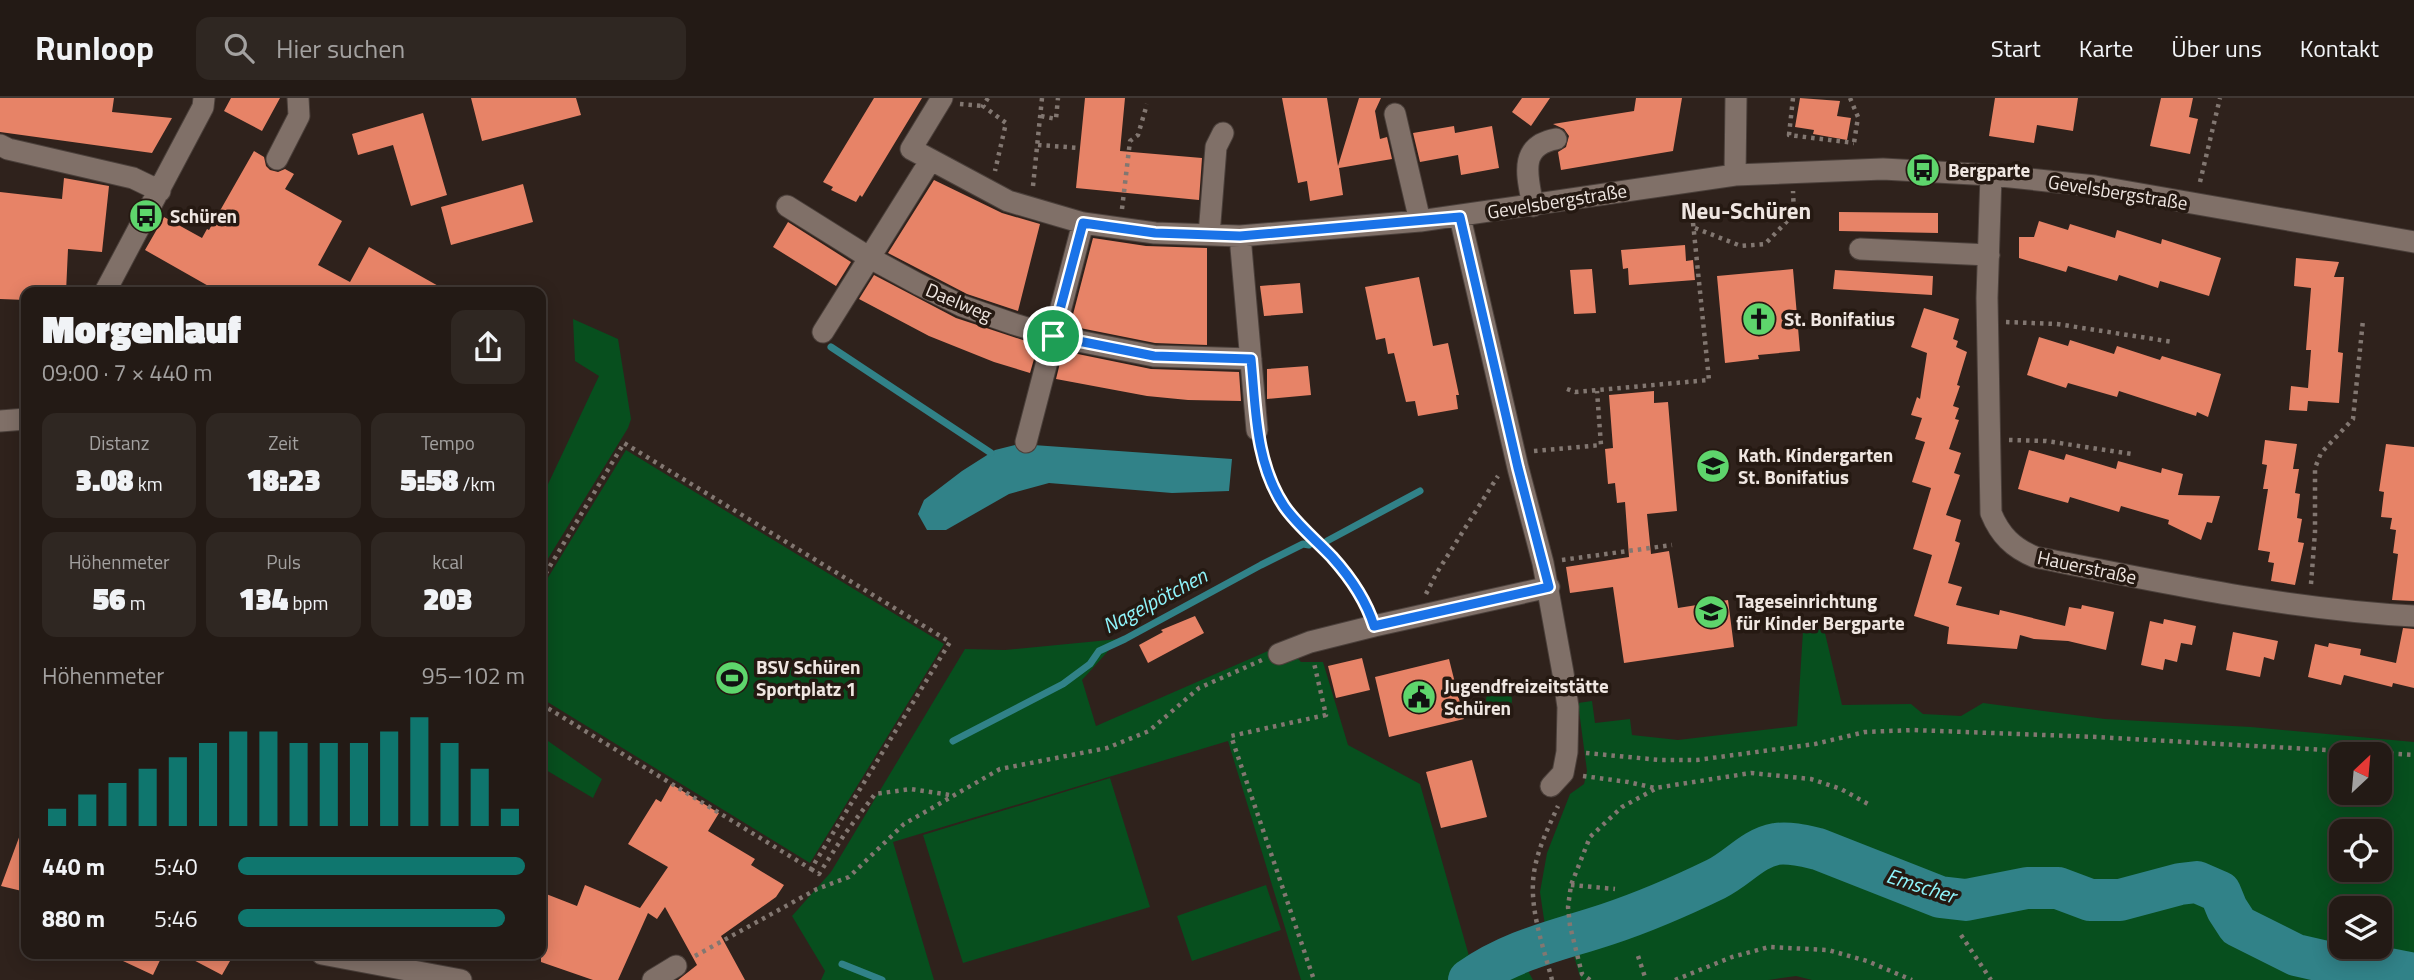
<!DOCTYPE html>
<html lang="de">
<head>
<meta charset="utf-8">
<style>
	:root { --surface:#231a15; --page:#2f2722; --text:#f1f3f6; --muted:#a3a1a0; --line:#403834; --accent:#0f766e }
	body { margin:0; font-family:"Titillium Web",sans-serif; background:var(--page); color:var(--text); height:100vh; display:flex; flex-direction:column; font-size:26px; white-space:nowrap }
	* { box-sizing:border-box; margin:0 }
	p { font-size:23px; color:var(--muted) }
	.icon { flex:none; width:38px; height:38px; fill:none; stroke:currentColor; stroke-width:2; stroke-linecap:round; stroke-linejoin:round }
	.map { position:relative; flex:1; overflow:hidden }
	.side { position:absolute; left:21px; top:189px; width:525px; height:672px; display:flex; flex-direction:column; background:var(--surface); border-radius:14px; box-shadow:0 4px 18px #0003,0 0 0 2px var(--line) }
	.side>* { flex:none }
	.needle { width:46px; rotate:26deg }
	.controls { position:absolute; left:2329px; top:644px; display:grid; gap:14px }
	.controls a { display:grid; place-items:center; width:63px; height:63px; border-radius:14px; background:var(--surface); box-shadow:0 4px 18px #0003,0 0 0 2px var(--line); font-size:35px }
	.pin { position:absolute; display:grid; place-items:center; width:60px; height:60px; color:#fff; margin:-30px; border:4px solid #fff; border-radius:50%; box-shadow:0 2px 7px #0007 }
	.round { display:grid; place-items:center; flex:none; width:74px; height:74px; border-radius:14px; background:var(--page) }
	.headline { display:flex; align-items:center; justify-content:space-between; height:119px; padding:0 21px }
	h1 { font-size:38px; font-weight:800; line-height:52px }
	.stats { display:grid; grid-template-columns:repeat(3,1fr); gap:10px; height:119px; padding:7px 21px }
	.stats div { display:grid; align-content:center; border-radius:14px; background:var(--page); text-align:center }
	.stats b { font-size:30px; font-weight:800 }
	.stats small { font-size:19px; font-weight:400 }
	.stats p { font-size:19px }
	.chart { height:196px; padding:14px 21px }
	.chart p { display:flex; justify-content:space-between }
	.chart svg { width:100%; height:126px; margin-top:7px; stroke:var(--accent); stroke-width:6 }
	ul { padding:0 21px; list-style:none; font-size:23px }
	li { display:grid; grid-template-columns:112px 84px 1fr; align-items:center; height:52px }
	li i { height:18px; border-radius:9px; background:var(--accent) }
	header { display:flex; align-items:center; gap:42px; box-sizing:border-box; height:98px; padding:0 35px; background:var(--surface); border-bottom:2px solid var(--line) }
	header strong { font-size:33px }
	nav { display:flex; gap:38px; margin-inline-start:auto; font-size:24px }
	.search { width:490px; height:63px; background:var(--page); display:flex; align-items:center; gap:18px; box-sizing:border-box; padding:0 24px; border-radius:14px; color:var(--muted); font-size:26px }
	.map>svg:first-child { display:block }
	.green { fill:#074f1e; fill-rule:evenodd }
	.water { fill:#318288 }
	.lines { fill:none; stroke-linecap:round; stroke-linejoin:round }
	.stream { stroke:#318288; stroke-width:7 }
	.river { stroke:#318288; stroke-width:42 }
	.building { fill:#e78367 }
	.minor-casing { stroke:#4b403b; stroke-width:23 }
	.path { stroke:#827771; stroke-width:4.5; stroke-dasharray:3.5 5; stroke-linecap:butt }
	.minor { stroke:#807068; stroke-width:21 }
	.route-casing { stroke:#fff; stroke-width:14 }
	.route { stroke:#1a73e8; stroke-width:9 }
	.labels { text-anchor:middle; stroke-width:7; stroke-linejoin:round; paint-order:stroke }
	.poi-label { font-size:19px; font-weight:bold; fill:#efe6e1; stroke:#251912; text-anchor:start }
	.street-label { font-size:19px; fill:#efe6e1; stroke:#251912 }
	.water-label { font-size:21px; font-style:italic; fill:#8ff5fc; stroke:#251912 }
	.quarter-label { font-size:23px; font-weight:bold; fill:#efe6e1; stroke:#251912 }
</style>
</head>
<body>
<header>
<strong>Runloop</strong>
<div class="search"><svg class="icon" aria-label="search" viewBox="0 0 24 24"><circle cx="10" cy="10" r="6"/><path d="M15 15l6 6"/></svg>Hier suchen</div>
<nav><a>Start</a><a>Karte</a><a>Über uns</a><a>Kontakt</a></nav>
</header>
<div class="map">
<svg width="2414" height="882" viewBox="0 0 2414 882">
	<rect width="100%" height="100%" fill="#2f221c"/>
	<!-- green -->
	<path class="green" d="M573 221 618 241 631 321 628 330 541 472V401L599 278 575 263Z
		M626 352 944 546 810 765 541 600V491Z
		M1824 531 1842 607 1911 606 1923 616 1961 618 1983 605 2105 621 2251 629 2414 644V882H1812L1796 878 1768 882H1581L1566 831 1546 835 1540 794 1547 755 1570 696 1584 686 1587 673 1578 605 1592 603 1595 625 1630 621 1632 637 1678 642 1797 628 1803 533ZM2342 656H2380V695H2342ZM2342 733H2380V772H2342ZM2342 810H2380V849H2342Z
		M1119 541 1082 582 1096 628 1284 546 1301 564H1323L1348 647 1420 686 1473 872 1515 849 1533 882H1301L1228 643 893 744 934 882H821L825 873 792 818 831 774 965 551 1005 552Z
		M1486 602a13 13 0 1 1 26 0a13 13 0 1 1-26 0Z
		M541 638 602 681 593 700 541 669Z
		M1110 680 1150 809 963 865 923 737Z
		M1266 787 1281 832 1192 863 1177 818Z"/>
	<!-- water -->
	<path class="water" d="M1019 346 1232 361 1229 393 1172 395 1049 385 1009 396 946 432H927L918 416 924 402 962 373 995 352Z"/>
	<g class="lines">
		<!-- stream -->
		<path class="stream" d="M831 249 991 355
			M1327 443 1420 393
			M953 643 1063 586 1090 566 1099 553 1125 541 1261 467 1303 446 1309 447
			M842 866 882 882"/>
		<!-- river -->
		<path class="river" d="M1469 882C1513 851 1557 843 1608 826 1644 814 1681 798 1716 781 1737 771 1753 750 1776 746 1790 744 1805 748 1818 751L1940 799 1966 802 2027 790H2058L2090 802H2120L2180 786 2197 784 2220 794 2227 811 2238 828 2296 857 2344 868H2374L2414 876"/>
	</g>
	<!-- building -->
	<path class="building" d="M0 0H114L112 14 172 20 152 55 0 34Z
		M231 0H280L262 33 224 13Z
		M471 0H576L581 17 482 43Z
		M874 0H922L862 99 860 97 856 104 831 92 833 89 823 84Z
		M1085 0H1125L1120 53 1202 60 1199 102 1076 90Z
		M1282 0H1327L1338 68 1359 0H1381L1375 13 1380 41 1387 39 1392 61 1339 70 1343 97 1310 103 1307 83 1298 85Z
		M1522 0H1550L1531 28 1512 14Z
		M1636 0H1682L1673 53 1561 72 1558 54 1566 49 1569 38 1564 31 1553 26 1634 13Z
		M1800 0 1840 3 1837 18 1851 20 1847 42 1813 36 1814 32 1795 29Z
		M1995 0H2078L2073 33 2037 27 2034 45 1989 38Z
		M2161 0H2193L2189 19 2198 21 2190 56 2150 48Z
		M423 15 447 97 411 108 393 47 358 57 352 36Z
		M1454 28 1455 35 1492 28 1499 70 1461 77 1458 57 1420 64 1413 35Z
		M254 53 264 59 266 68 270 72 278 74 285 71 294 76 285 91 342 123 318 167 350 184 369 149 449 194H219L145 152 164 119 202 140 207 131 209 132Z
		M64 80 109 88 102 154 68 151 66 194H26V202L0 201V94L62 101Z
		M934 82 1002 115 1040 126 1018 213 967 196 888 155Z
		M523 86 533 124 451 147 441 109Z
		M1839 114 1938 115V135L1839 133Z
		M2039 123 2068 132 2070 126 2115 140 2117 132 2161 146 2162 141 2221 160 2209 198 2160 183 2158 190 2119 177 2117 183 2068 168 2066 174 2019 160V139H2034Z
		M788 124 851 164 836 188 773 149Z
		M1093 140 1146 148 1207 150V247L1155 245 1070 228Z
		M1685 147 1686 163 1693 162 1695 182 1629 187 1628 170 1623 171 1621 152Z
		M2296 160 2339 164 2334 179H2344L2338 254 2343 255 2339 305 2308 303 2307 313 2289 312 2291 288 2308 290 2311 252H2306L2311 190 2294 188Z
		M1592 171 1596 215 1574 216 1570 172Z
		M1793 171 1800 253 1758 257 1759 261 1725 265 1717 178Z
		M1835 172 1933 178 1932 197 1833 191Z
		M874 177 956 220 1038 247 1030 275 994 264 929 238 859 201Z
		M1419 179 1433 248 1448 245 1459 297H1456L1458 311 1418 318 1415 303 1406 304 1394 255 1388 256 1385 240 1376 242 1365 189Z
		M1300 185 1303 215 1264 218 1260 188Z
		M1924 210 1959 221 1953 241 1958 243 1956 249 1967 254 1957 287 1960 288 1953 308 1959 310 1955 321 1959 322 1949 351 1961 355 1954 375 1960 377 1946 417 1961 422 1955 443 1960 445 1948 485 1962 489 1956 507 1999 517 2000 512 2065 528 2069 509 2081 511 2082 507 2114 514 2106 552 2068 543 2034 541 2020 537 2017 551 1947 546 1949 529 1914 518 1932 457 1913 451 1931 390 1912 384 1925 344 1915 341 1922 320 1911 317 1917 299 1920 301 1927 255 1911 249Z
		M2039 239 2068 248 2070 242 2114 256 2117 248 2160 262 2162 258 2221 276 2208 319 2197 314 2196 318 2119 293 2117 299 2068 285 2066 290 2027 277Z
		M1063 253 1151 271 1239 274 1241 303 1188 302 1147 298 1056 281Z
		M1308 268 1311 297 1267 301V271Z
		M1654 293V305L1668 304 1677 413 1647 416 1651 456 1669 453 1678 510 1728 502 1734 549 1624 565 1613 489 1570 495 1566 469 1629 459 1625 404 1617 405 1615 385 1608 386 1605 351 1613 350 1609 297Z
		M2265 342 2297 346 2293 371H2299L2295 395 2300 396 2297 420 2302 421 2298 444 2304 445 2295 487 2271 483 2274 465 2268 464 2270 454 2258 452 2268 391H2263L2267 367 2262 366Z
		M2386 346 2414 349V503L2392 502 2398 456 2393 455 2396 432 2390 431 2392 420 2381 419 2384 394 2379 393Z
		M2029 352 2064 362 2066 356 2116 371 2118 363 2161 375 2162 370 2183 376 2178 397 2220 398 2212 425 2207 424 2201 442 2168 426 2169 422 2121 408 2119 414 2070 399 2068 405 2018 391Z
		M1195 518 1204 535 1148 565 1139 547 1163 534 1161 532Z
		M2164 521 2196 528 2192 547 2181 545 2177 564 2165 561 2163 572 2141 567 2150 523 2163 526Z
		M2403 530 2414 531V590L2393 585 2392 589 2344 577 2341 587 2308 579 2315 546 2328 549 2329 545 2361 551 2360 557 2396 565Z
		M2233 534 2278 543 2274 562 2264 559 2260 579 2226 572Z
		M1362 560 1370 592 1336 600 1328 568Z
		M1449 561 1464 621 1389 639 1375 579Z
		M1472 662 1487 719 1441 730 1426 674Z
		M671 686 719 715 708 733 755 761 751 767 784 787 776 799 721 838 745 882H678L697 867 665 809 657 821 648 815 618 882H593L541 864V794L577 808 585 787 640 810 668 769 628 746 656 701 661 704Z
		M24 726 26 727V794L1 788Z
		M108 856H163L153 877Z
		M182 856H234L222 877Z"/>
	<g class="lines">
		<!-- minor casing -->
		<g class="minor-casing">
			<path id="minor" d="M942 0 911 51 1008 103 1083 125 1155 135 1240 138 1420 123 1735 77 1883 71 1991 77 2095 88 2414 144
				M1395 16 1420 123
				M0 47 8 51 133 80 160 93
				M277 61 299 18 298 0
				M1735 77 1736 0
				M1991 77 1987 200 1991 415C2000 437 2013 450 2035 459 2160 484 2286 511 2414 518
				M787 108 870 160 918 186 962 208 1014 226 1053 238 1154 258 1251 261
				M1533 108C1528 80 1517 48 1556 41
				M1460 119 1518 370 1543 465 1563 575 1568 609 1567 654 1563 675 1551 688
				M1209 137 1216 49 1223 35
				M1240 138 1257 332
				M1860 151 1989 157
				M105 194 203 9 204 0
				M823 234 930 63
				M0 323 26 321
				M1026 344 1083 125
				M1279 556 1310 544 1374 528 1549 489
				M322 856 461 882
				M653 882 676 868"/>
		</g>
		<!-- path -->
		<path class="path" d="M988 0 983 8 1006 25 995 73
			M1793 0 1789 37 1854 45
			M1850 0 1858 19 1854 45
			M960 6 983 8
			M1041 18 1056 21 1058 0
			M1038 47 1080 50
			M2200 84 2220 0
			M1033 88 1042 0
			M1122 111 1130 43 1138 37 1147 6
			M1695 130 1741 148 1765 146 1794 116 1793 93
			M2006 224 2057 226 2173 244
			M1567 291 1575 294 1709 282 1691 105
			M2009 342 2046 343 2132 356
			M1260 352C1267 398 1302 427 1332 459 1345 474 1356 491 1367 507
			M1534 353 1601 347 1597 293
			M1562 462 1672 447
			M541 483 624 345 950 544 811 771 541 606
			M2311 486 2315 434V370L2321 355 2353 321 2363 222
			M1426 496 1436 476 1498 378
			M1586 655 1660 662H1697L1815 646 1865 634 1913 632 2097 639 2414 657
			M1583 678 1628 684 1655 690 1751 675 1811 681 1841 691 1868 706
			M811 771 819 776 844 737 875 696 911 691 950 697
			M1571 787 1615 791
			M1961 837 1991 882
			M695 858 817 791 849 779 904 726 1000 671 1107 650 1149 633 1199 590 1262 562
			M1638 858 1646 882
			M1313 879 1231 638 1326 617 1314 565
			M1552 882C1543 847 1527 806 1535 769 1539 748 1549 728 1558 708
			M1590 882 1582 876 1570 828 1568 809 1571 787 1590 739 1622 709 1655 691
			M1675 882 1732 859 1769 849 1828 852 1867 863 1912 882"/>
		<!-- minor -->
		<use href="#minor" class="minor"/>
	</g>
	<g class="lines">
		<!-- route casing -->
		<g class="route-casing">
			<path id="route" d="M1460 119 1518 370 1549 489 1374 528C1366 502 1350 479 1332 459 1316 442 1297 427 1284 408 1255 364 1256 312 1251 261L1154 258 1053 238 1083 125 1155 135 1240 138Z"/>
		</g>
		<!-- route -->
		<use href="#route" class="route"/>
	</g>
	<!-- icons -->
	<defs>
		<g id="bus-disc" transform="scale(1.75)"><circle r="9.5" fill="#5ed56c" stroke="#251912"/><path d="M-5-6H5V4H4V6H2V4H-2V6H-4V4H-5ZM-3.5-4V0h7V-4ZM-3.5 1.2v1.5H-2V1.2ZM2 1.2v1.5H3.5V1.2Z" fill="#111"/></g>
		<g id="church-disc" transform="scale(1.75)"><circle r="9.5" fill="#5ed56c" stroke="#251912"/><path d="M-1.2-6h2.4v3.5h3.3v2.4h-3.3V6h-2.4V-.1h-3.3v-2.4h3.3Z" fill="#111"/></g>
		<g id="school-disc" transform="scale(1.75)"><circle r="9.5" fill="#5ed56c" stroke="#251912"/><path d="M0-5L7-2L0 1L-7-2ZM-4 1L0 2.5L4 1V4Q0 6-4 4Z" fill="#111"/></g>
		<g id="stadium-disc" transform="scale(1.75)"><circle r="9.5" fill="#5ed56c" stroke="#251912"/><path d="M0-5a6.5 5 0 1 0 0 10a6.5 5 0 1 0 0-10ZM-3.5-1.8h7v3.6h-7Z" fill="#111"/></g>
		<g id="civic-disc" transform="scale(1.75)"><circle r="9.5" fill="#5ed56c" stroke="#251912"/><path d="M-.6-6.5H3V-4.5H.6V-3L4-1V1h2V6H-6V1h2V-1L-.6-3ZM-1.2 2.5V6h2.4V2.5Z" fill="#111"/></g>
	</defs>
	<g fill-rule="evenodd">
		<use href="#bus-disc" x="1923" y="72"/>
		<use href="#bus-disc" x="146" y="118"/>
		<use href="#church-disc" x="1759" y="221"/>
		<use href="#school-disc" x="1713" y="368"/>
		<use href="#school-disc" x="1711" y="514"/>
		<use href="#stadium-disc" x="732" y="580"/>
		<use href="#civic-disc" x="1419" y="599"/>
	</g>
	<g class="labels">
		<!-- poi labels -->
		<g class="poi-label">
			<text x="1948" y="79">Bergparte</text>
			<text x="170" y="125">Schüren</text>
			<text x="1784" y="228">St. Bonifatius</text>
			<text x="1738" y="364">Kath. Kindergarten<tspan x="1738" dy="22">St. Bonifatius</tspan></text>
			<text x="1736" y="510">Tageseinrichtung<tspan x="1736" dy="22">für Kinder Bergparte</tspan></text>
			<text x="756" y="576">BSV Schüren<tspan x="756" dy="22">Sportplatz 1</tspan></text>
			<text x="1444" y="595">Jugendfreizeitstätte<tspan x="1444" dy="22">Schüren</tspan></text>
		</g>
		<!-- street labels -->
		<g class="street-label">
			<text transform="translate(2118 94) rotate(9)" y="7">Gevelsbergstraße</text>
			<text transform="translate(1557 103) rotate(-9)" y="7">Gevelsbergstraße</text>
			<text transform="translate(959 204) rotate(23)" y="7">Daelweg</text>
			<text transform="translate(2087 469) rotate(12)" y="7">Hauerstraße</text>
		</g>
		<!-- water labels -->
		<g class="water-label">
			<text transform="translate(1155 503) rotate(-28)" y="7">Nagelpötchen</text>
			<text transform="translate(1921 788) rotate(18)" y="7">Emscher</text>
		</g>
		<!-- quarter labels -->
		<g class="quarter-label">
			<text x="1746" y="121">Neu-Schüren</text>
		</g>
	</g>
</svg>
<div class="controls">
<a><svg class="needle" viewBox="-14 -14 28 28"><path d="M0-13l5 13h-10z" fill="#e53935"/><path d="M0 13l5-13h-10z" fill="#a3a1a0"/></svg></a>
<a><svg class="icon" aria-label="locate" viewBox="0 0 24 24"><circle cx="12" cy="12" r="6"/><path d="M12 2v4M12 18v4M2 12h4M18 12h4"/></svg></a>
<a><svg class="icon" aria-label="layers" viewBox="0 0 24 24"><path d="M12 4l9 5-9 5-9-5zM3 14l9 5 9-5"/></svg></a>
</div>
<div class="pin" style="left:1053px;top:238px;background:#1e9e55"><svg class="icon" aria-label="arrive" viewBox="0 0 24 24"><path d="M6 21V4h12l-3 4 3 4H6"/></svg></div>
<section class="side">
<div class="headline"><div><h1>Morgenlauf</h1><p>09:00 · 7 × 440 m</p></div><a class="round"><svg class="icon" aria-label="share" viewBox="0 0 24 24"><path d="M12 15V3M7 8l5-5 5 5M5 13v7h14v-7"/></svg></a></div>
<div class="stats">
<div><p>Distanz</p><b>3.08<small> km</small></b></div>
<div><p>Zeit</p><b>18:23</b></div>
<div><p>Tempo</p><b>5:58<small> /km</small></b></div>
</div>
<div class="stats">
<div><p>Höhenmeter</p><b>56<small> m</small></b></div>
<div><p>Puls</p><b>134<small> bpm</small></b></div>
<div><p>kcal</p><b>203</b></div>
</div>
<div class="chart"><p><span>Höhenmeter</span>95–102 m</p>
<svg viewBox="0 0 160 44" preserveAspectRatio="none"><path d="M5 44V38M15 44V33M25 44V29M35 44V24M45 44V20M55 44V15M65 44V11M75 44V11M85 44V15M95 44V15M105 44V15M115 44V11M125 44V6M135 44V15M145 44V24M155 44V38"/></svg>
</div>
<ul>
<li><b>440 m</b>5:40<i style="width:100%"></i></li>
<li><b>880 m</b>5:46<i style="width:93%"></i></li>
</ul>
</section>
</div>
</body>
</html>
